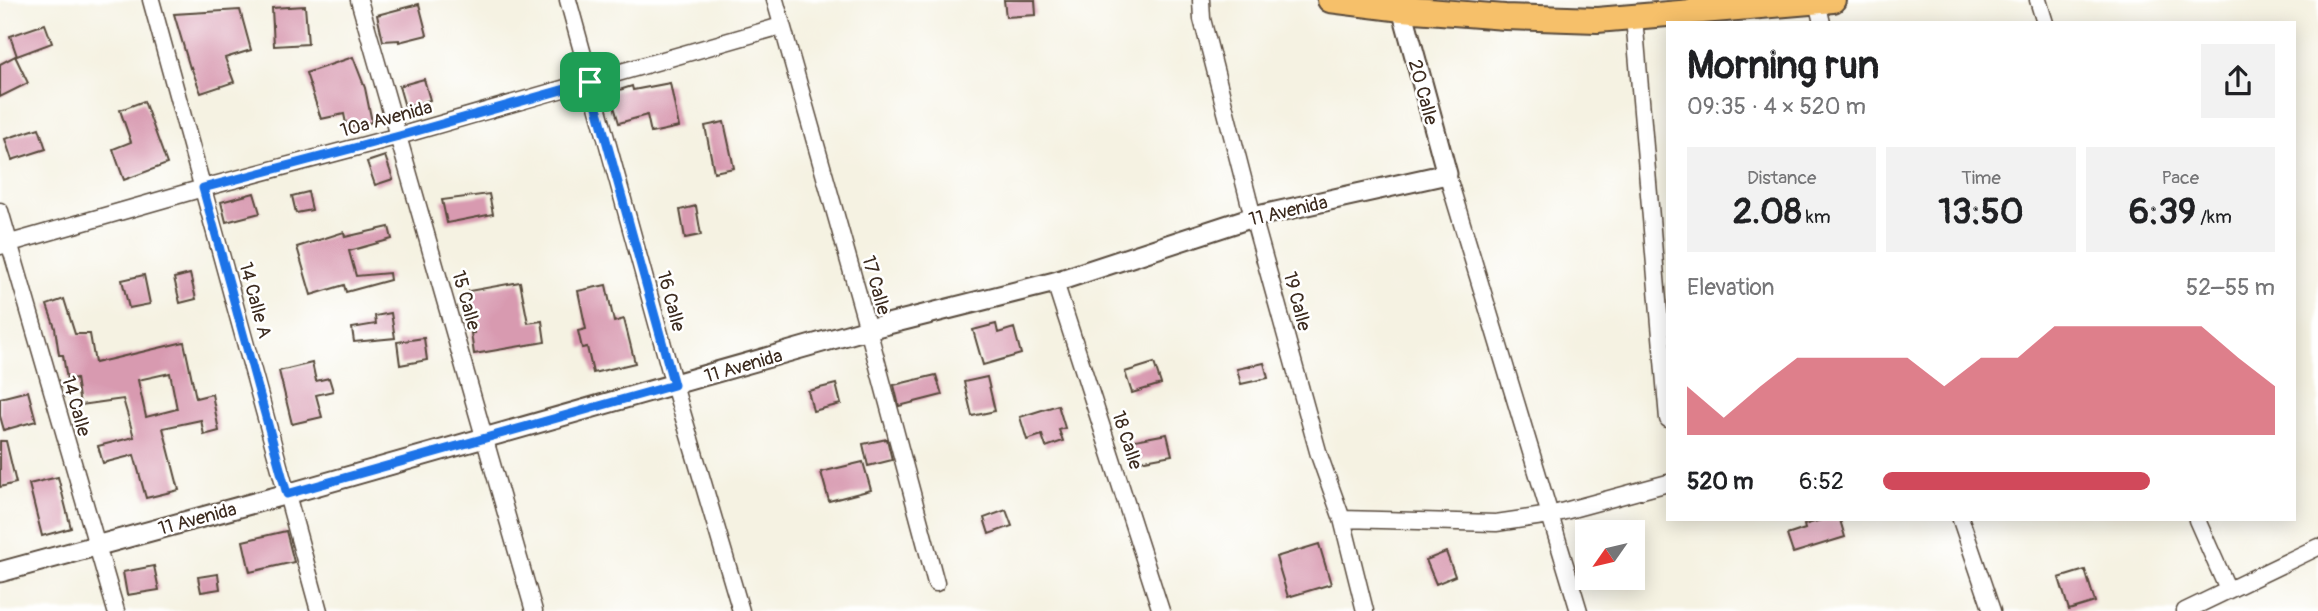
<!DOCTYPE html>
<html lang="en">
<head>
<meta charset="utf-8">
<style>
	:root { --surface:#fff; --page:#f2f2f2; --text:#202124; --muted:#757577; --accent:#d1495b }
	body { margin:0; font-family:Pangolin,sans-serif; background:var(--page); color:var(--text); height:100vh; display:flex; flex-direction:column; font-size:26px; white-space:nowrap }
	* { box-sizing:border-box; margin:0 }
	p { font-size:23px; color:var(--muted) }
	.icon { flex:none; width:38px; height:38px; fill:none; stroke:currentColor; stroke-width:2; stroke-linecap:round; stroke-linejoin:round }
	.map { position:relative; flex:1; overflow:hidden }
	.drawer { position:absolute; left:1666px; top:21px; width:630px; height:500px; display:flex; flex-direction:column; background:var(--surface); border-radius:0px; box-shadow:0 4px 18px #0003 }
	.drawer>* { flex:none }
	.needle { width:46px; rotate:236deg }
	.fabs { position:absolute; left:1575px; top:520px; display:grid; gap:14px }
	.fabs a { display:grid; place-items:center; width:70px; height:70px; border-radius:0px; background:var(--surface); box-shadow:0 4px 18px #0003; font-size:35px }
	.pin { position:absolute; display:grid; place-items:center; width:60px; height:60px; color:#fff; margin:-30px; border-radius:14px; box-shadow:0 4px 10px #0006 }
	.round { display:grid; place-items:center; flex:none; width:74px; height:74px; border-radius:0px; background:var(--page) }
	.summary { display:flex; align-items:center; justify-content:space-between; height:119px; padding:0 21px }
	h1 { font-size:38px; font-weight:700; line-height:52px }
	.metrics { display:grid; grid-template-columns:repeat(3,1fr); gap:10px; height:119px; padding:7px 21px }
	.metrics div { display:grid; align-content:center; border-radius:0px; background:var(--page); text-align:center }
	.metrics b { font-size:35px; font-weight:700 }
	.metrics small { font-size:19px; font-weight:400 }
	.metrics p { font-size:19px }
	.chart { height:196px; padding:14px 21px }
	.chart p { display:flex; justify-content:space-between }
	.chart svg { width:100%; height:126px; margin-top:7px; fill:var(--accent); opacity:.7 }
	ul { padding:0 21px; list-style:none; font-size:23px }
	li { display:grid; grid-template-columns:112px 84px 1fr; align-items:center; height:52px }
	li i { height:18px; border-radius:9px; background:var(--accent) }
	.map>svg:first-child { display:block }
	.building { fill:#d89ab0; fill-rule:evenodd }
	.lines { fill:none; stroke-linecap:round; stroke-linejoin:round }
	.minor-casing { stroke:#57483b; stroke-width:19 }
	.tertiary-casing { stroke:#57483b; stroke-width:23 }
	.primary-casing { stroke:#57483b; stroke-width:28 }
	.minor { stroke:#fff; stroke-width:16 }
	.tertiary { stroke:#fff; stroke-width:19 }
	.primary { stroke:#f6c06b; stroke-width:24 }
	.route-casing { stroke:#fff; stroke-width:14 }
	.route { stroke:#1a73e8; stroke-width:9 }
	.labels { text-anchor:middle; stroke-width:5; stroke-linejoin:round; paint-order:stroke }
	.street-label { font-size:19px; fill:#3b2a1e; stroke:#fff }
</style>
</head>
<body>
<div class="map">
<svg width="2318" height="611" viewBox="0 0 2318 611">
	<rect width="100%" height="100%" fill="#fff"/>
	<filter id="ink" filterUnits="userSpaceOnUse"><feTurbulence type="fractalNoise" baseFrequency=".0143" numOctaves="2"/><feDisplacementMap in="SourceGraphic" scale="14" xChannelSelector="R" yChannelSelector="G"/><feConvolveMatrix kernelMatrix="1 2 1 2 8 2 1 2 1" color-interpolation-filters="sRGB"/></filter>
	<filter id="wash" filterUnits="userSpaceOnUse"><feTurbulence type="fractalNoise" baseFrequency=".00686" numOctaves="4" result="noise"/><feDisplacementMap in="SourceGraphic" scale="28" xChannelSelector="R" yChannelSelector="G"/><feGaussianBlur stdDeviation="1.57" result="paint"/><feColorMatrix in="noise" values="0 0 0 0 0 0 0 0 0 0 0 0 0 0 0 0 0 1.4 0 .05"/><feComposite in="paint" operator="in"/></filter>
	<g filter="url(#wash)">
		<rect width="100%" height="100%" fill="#f5f2e2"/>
		<g id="blocks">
			<!-- building -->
			<path class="building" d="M1004 0H1035L1036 15 1006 17Z
				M419 4 427 35 399 42V40L383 41 377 15Z
				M305 6 308 44 274 46 272 8Z
				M240 10 251 50 225 58 234 82 201 93 191 67 190 68 174 14Z
				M45 24 52 43 17 56 10 36Z
				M15 56 28 83 0 97V64Z
				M353 57 365 88 372 122 347 128 344 114 321 119 306 73Z
				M424 79 430 100 405 107 399 86Z
				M670 83 679 127 651 133 647 115 619 123 610 93 632 86 633 90Z
				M144 101 167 164 124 180 113 149 131 142 120 110Z
				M724 122 734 168 714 172 705 126Z
				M39 128 46 149 12 160 5 139Z
				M385 156 393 179 375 185 367 162Z
				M308 192 312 210 296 213 292 196Z
				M254 193 260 213 226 222 221 202Z
				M489 194 493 214 447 223 442 200Z
				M696 206 701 235 685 238 680 210Z
				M389 227 392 239 349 251 356 276 389 273 390 280 346 292 344 285 311 295 297 247 344 232 345 237Z
				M190 274 196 299 180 303 174 278Z
				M144 275 150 304 129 308 122 280Z
				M520 282 528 323 542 321 545 342 474 354 471 333H474L468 301H470L469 291Z
				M606 285 614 322 624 319 635 363 593 373 587 347 582 348 578 331 586 329 578 291Z
				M64 299 75 334H90L95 363 184 342 196 398 212 394 219 431 204 435 201 420 163 428 179 490 146 498 134 455 103 463 98 446 134 437 123 399 80 405 76 378 67 380 63 355H59L55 328 47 305ZM170 373 177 409 146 417 138 380Z
				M391 313 395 338 354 342 352 328 376 324 375 316Z
				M996 324 998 333 1014 328 1021 354 983 365 973 330Z
				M424 338 427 360 400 365 397 342Z
				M312 363 316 381 329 378 333 391 316 395 322 417 292 424 279 371Z
				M1154 363 1161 384 1132 393 1125 372Z
				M1264 363 1268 378 1241 384 1237 369Z
				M936 375 942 395 899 406 894 385Z
				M987 377 995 411 972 416 964 382Z
				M836 384 841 404 813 411 808 391Z
				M28 391 36 421 4 430 0 416V398Z
				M1058 405 1065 428 1059 430 1063 441 1046 447 1042 435 1027 440 1020 417Z
				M1167 434 1172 455 1134 462 1130 441Z
				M887 439 892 460 868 466 863 444Z
				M0 441H6L16 483 0 487Z
				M863 462 871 490 829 501 821 472Z
				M58 477 71 528 42 536 29 484Z
				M1006 510 1012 526 989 534 984 518Z
				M1821 520H1840L1845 537 1793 553 1787 535 1805 529 1804 525Z
				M286 531 294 562 250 572 243 541Z
				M1319 544 1331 584 1288 597 1276 557Z
				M1446 552 1455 576 1436 584 1426 560Z
				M154 566 159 590 127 595 123 572Z
				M2085 570 2095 602 2069 610 2059 578Z
				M218 574 220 589 201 592 198 577Z"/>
		</g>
	</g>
	<g filter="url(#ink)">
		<use href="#blocks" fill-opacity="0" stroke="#57483b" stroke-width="2"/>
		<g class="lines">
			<!-- minor casing -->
			<g class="minor-casing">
				<path id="minor" d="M151 0 319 611
					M359 0 534 611
					M568 0 674 385 741 611
					M775 0 868 329 936 583
					M1201 0 1202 19 1253 217 1319 455 1342 519 1365 611
					M2038 0 2045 23
					M1817 2 1822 23
					M1634 17 1668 419
					M1447 174 1579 611
					M0 211 116 611
					M0 246 203 188 399 136 781 26
					M1055 282 1161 611
					M1342 519 1496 523 1550 515 1668 483
					M1961 520 1992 611
					M2197 520 2228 590
					M2185 611 2318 547"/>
			</g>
			<!-- tertiary casing -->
			<g class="tertiary-casing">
				<path id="tertiary" d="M0 572 287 494 868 329 1055 282 1253 217 1447 174 1402 9"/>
			</g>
			<!-- primary casing -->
			<g class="primary-casing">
				<path id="primary" d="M1330 0 1402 9 1505 17 1597 20 1833 0"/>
			</g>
			<!-- minor -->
			<use href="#minor" class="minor"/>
			<!-- tertiary -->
			<use href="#tertiary" class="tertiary"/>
			<!-- primary -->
			<use href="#primary" class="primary"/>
		</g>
	</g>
	<g class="lines" filter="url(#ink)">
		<!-- route casing -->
		<g class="route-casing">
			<path id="route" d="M590 82 674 385 287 494 203 188 399 136Z"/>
		</g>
		<!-- route -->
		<use href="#route" class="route"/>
	</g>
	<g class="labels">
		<!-- street labels -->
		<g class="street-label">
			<text transform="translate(1424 92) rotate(75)" y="7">20 Calle</text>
			<text transform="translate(386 118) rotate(-15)" y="7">10a Avenida</text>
			<text transform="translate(1288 210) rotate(-13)" y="7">11 Avenida</text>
			<text transform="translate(877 285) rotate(74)" y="7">17 Calle</text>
			<text transform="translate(256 300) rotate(75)" y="7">14 Calle A</text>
			<text transform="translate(467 300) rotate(74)" y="7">15 Calle</text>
			<text transform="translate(672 301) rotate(75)" y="7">16 Calle</text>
			<text transform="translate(1298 301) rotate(75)" y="7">19 Calle</text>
			<text transform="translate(743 365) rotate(-16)" y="7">11 Avenida</text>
			<text transform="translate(77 406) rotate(74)" y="7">14 Calle</text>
			<text transform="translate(1128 440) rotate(72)" y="7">18 Calle</text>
			<text transform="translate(197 518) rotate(-15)" y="7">11 Avenida</text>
		</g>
	</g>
</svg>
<div class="fabs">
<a><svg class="needle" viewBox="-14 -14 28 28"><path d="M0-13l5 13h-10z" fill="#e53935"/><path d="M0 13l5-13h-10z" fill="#757577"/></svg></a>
</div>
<div class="pin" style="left:590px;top:82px;background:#1e9e55"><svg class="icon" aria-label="arrive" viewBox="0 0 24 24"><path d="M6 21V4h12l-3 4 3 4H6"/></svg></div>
<section class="drawer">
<div class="summary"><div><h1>Morning run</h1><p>09:35 · 4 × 520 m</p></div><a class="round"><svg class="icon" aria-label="share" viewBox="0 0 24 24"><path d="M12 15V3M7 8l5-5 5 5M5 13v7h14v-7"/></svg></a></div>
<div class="metrics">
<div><p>Distance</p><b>2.08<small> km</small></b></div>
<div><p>Time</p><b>13:50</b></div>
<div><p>Pace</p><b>6:39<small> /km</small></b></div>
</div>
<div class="chart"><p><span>Elevation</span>52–55 m</p>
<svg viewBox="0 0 160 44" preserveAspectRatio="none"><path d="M0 44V27L10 38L20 27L30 17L40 17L50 17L60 17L70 27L80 17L90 17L100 6L110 6L120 6L130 6L140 6L150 17L160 27V44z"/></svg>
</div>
<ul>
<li><b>520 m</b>6:52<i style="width:68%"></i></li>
</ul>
</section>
</div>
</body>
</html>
